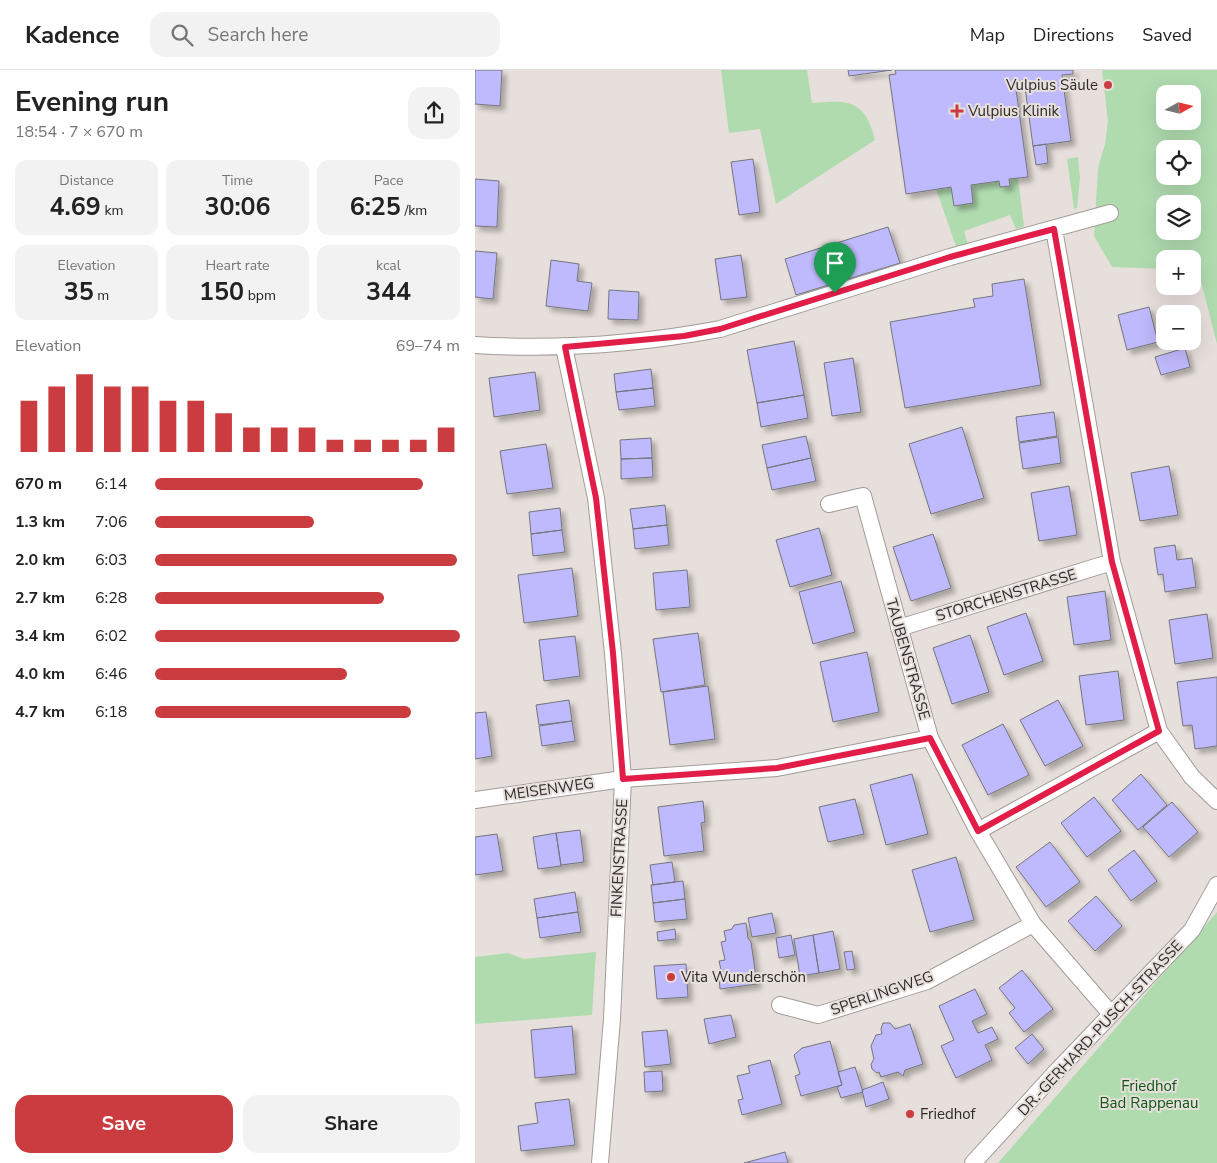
<!DOCTYPE html>
<html lang="en">
<head>
<meta charset="utf-8">
<style>
	:root { --surface:#fff; --page:#f2f2f2; --text:#222; --muted:#767676; --line:#e0e0e0; --accent:#cb3c40 }
	body { margin:0; font-family:"Nunito Sans",sans-serif; background:var(--page); color:var(--text); height:100vh; display:flex; flex-direction:column; font-size:19px; white-space:nowrap }
	* { box-sizing:border-box; margin:0 }
	p { font-size:16px; color:var(--muted) }
	.icon { flex:none; width:28px; height:28px; fill:none; stroke:currentColor; stroke-width:2; stroke-linecap:round; stroke-linejoin:round }
	.map { position:relative; flex:1; overflow:hidden }
	.drawer { display:flex; flex-direction:column; background:var(--surface); width:475px }
	.drawer>* { flex:none }
	.needle { width:32px; rotate:82deg }
	.fabs { position:absolute; left:681px; top:15px; display:grid; gap:10px }
	.fabs a { display:grid; place-items:center; width:45px; height:45px; border-radius:10px; background:var(--surface); box-shadow:0 5px 20px #0002; font-size:25px }
	.pin { position:absolute; display:grid; place-items:center; width:42px; height:42px; color:#fff; margin:-51px -21px; border-radius:50% 50% 50% 0; rotate:-45deg; box-shadow:0 0 5px #0007 }
	.pin .icon { rotate:45deg }
	.round { display:grid; place-items:center; flex:none; width:52px; height:52px; border-radius:15px; background:var(--page) }
	.overview { display:flex; align-items:center; justify-content:space-between; height:85px; padding:0 15px }
	h1 { font-size:28px; font-weight:700; line-height:38px }
	.figures { display:grid; grid-template-columns:repeat(3,1fr); gap:8px; height:85px; padding:5px 15px }
	.figures div { display:grid; align-content:center; border-radius:12px; background:var(--page); text-align:center }
	.figures b { font-size:25px; font-weight:700 }
	.figures small { font-size:14px; font-weight:400 }
	.figures p { font-size:14px }
	.chart { height:140px; padding:10px 15px }
	.chart p { display:flex; justify-content:space-between }
	.chart svg { width:100%; height:90px; margin-top:5px; stroke:var(--accent); stroke-width:6 }
	.primary-button { display:flex; gap:10px; margin-top:auto; padding:10px 15px }
	.primary-button a { flex:1; height:58px; border-radius:15px; background:var(--accent); color:#fff; font-size:20px; font-weight:700; line-height:58px; text-align:center }
	.primary-button a+a { background:var(--page); color:var(--text) }
	ul { padding:0 15px; list-style:none; font-size:16px }
	li { display:grid; grid-template-columns:80px 60px 1fr; align-items:center; height:38px }
	li i { height:12px; border-radius:6px; background:var(--accent) }
	header { display:flex; align-items:center; gap:30px; box-sizing:border-box; height:70px; padding:0 25px; background:var(--surface); border-bottom:1px solid var(--line) }
	header strong { font-size:24px }
	nav { display:flex; gap:28px; margin-inline-start:auto; font-size:18px }
	.search { width:350px; height:45px; background:var(--page); display:flex; align-items:center; gap:12px; box-sizing:border-box; padding:0 18px; border-radius:15px; color:var(--muted); font-size:19px }
	main { display:flex; flex:1; min-height:0 }
	.map>svg:first-child { display:block }
	.green { fill:#b0dbaf; fill-rule:evenodd }
	.building { fill:#bfb9fd; stroke:#75757c; filter:url(#shadow) }
	.lines { fill:none; stroke-linecap:round; stroke-linejoin:round }
	.street-casing { stroke:#a29b97; stroke-width:18 }
	.street { stroke:#fff; stroke-width:16 }
	.route-casing { stroke:#fff; stroke-width:10 }
	.route { stroke:#e11d48; stroke-width:6 }
	.poi-dot { fill:#cb3c40; stroke:#e7dfdb; stroke-width:2 }
	.labels { text-anchor:middle; stroke-width:4; stroke-linejoin:round; paint-order:stroke }
	.poi-label { font-size:15px; fill:#2c2928; stroke:#e7dfdb; text-anchor:start }
	.street-label { font-size:15px; fill:#2c2928; stroke:#e7dfdb }
	.park-label { font-size:15px; fill:#0c5614; stroke:#e7dfdb }
</style>
</head>
<body>
<header>
<strong>Kadence</strong>
<div class="search"><svg class="icon" aria-label="search" viewBox="0 0 24 24"><circle cx="10" cy="10" r="6"/><path d="M15 15l6 6"/></svg>Search here</div>
<nav><a>Map</a><a>Directions</a><a>Saved</a></nav>
</header>
<main>
<section class="drawer">
<div class="overview"><div><h1>Evening run</h1><p>18:54 · 7 × 670 m</p></div><a class="round"><svg class="icon" aria-label="share" viewBox="0 0 24 24"><path d="M12 15V3M7 8l5-5 5 5M5 13v7h14v-7"/></svg></a></div>
<div class="figures">
<div><p>Distance</p><b>4.69<small> km</small></b></div>
<div><p>Time</p><b>30:06</b></div>
<div><p>Pace</p><b>6:25<small> /km</small></b></div>
</div>
<div class="figures">
<div><p>Elevation</p><b>35<small> m</small></b></div>
<div><p>Heart rate</p><b>150<small> bpm</small></b></div>
<div><p>kcal</p><b>344</b></div>
</div>
<div class="chart"><p><span>Elevation</span>69–74 m</p>
<svg viewBox="0 0 160 44" preserveAspectRatio="none"><path d="M5 44V19M15 44V12M25 44V6M35 44V12M45 44V12M55 44V19M65 44V19M75 44V25M85 44V32M95 44V32M105 44V32M115 44V38M125 44V38M135 44V38M145 44V38M155 44V32"/></svg>
</div>
<ul>
<li><b>670 m</b>6:14<i style="width:88%"></i></li>
<li><b>1.3 km</b>7:06<i style="width:52%"></i></li>
<li><b>2.0 km</b>6:03<i style="width:99%"></i></li>
<li><b>2.7 km</b>6:28<i style="width:75%"></i></li>
<li><b>3.4 km</b>6:02<i style="width:100%"></i></li>
<li><b>4.0 km</b>6:46<i style="width:63%"></i></li>
<li><b>4.7 km</b>6:18<i style="width:84%"></i></li>
</ul>
<div class="primary-button"><a>Save</a><a>Share</a></div>
</section>
<div class="map">
<svg width="742" height="1093" viewBox="0 0 742 1093">
	<defs>
		<filter id="shadow"><feDropShadow dx="4.5" dy="4.5" stdDeviation="2.5" flood-color="#0004"/></filter>
	</defs>
	<rect width="100%" height="100%" fill="#e7dfdb"/>
	<!-- green -->
	<path class="green" d="M246 0H332L337 33C373 30 390 29 400 70L301 134 285 59 254 63Z
		M627 0H742V274L723 200H718V189H690V199L637 197 619 166 623 98 630 74 633 51ZM690 24H718V51H690ZM690 79H718V106H690ZM690 134H718V161H690Z
		M603 87 605 108 602 138 599 139 592 89Z
		M543 108 549 156 541 159 535 145 489 161 493 175 482 179 461 119 476 117 479 136 498 133 496 115 524 111 526 117 535 116 534 109Z
		M742 842V1093H523Z
		M121 882 117 945 0 954V887L33 883 49 889Z"/>
	<!-- building -->
	<path class="building" d="M0 0H27L25 36 0 34Z
		M373 0H417L374 6Z
		M420 0H598V4L587 5 596 71 558 76 549 10 540 12 553 107 534 109 535 116 525 117 524 111 496 115 498 133 479 136 476 117 431 124 414 5 421 4Z
		M571 74 573 93 561 95 558 76Z
		M278 89 285 142 264 145 256 92Z
		M0 109 24 111 22 157 0 156Z
		M413 157 425 193 321 225 310 189Z
		M0 181 22 183 18 229 0 227Z
		M266 185 272 227 246 230 240 189Z
		M76 190 104 194 102 211 117 213 113 241 71 236Z
		M549 209 566 315 430 338 415 252 500 237 498 229 518 226 517 214Z
		M134 220 164 222 163 250 133 249Z
		M674 237 683 272 652 280 643 245Z
		M319 271 329 325 282 333 272 280Z
		M710 278 715 297 686 305 680 287Z
		M378 288 386 342 357 346 349 293Z
		M176 299 178 318 141 322 139 304Z
		M60 302 65 340 19 347 14 308Z
		M178 318 180 336 144 340 141 322Z
		M329 325 333 348 286 357 282 333Z
		M579 342 582 366 544 372 541 347Z
		M487 357 509 428 456 444 434 374Z
		M331 366 336 388 292 398 287 375Z
		M583 367 586 393 548 399 544 373Z
		M176 368 177 388 146 389 145 370Z
		M71 374 78 418 32 424 25 381Z
		M177 388 178 407 146 409V389Z
		M336 388 341 411 297 420 292 398Z
		M694 396 703 445 665 451 656 403Z
		M594 416 602 465 564 471 556 423Z
		M190 435 192 455 158 459 155 439Z
		M85 438 87 460 56 464 54 442Z
		M192 455 194 475 160 479 158 459Z
		M344 458 357 505 315 517 301 470Z
		M87 460 90 482 58 486 56 464Z
		M458 464 476 518 436 531 418 477Z
		M700 475 702 490 717 488 721 517 690 522 688 504 683 505 679 478Z
		M97 498 103 546 49 553 43 505Z
		M212 500 215 537 181 540 178 503Z
		M366 511 380 562 338 574 324 522Z
		M630 521 636 570 599 575 592 527Z
		M551 543 568 591 529 605 512 557Z
		M732 544 738 588 700 594 694 550Z
		M223 563 230 615 186 622 178 569Z
		M495 565 514 622 477 634 458 578Z
		M100 566 105 606 69 611 64 570Z
		M392 582 404 642 358 652 345 592Z
		M643 601 649 650 611 655 604 606Z
		M742 607V676L720 679 717 655 708 656 702 612Z
		M233 616 240 669 195 675 188 622Z
		M94 630 97 651 64 655 61 635Z
		M583 630 608 676 570 696 545 650Z
		M11 642 17 686 0 689V643Z
		M97 651 100 671 67 676 64 656Z
		M528 654 554 705 513 725 487 675Z
		M437 704 453 764 411 775 395 715Z
		M666 704 692 735 663 760 637 730Z
		M619 727 646 761 612 787 586 753Z
		M380 729 389 764 353 772 344 737Z
		M228 731 230 752 226 753 229 781 189 786 183 737Z
		M697 732 723 762 694 787 668 757Z
		M105 760 109 792 86 795 81 763Z
		M81 763 86 796 63 799 58 767Z
		M22 764 28 801 0 805V767Z
		M575 772 605 812 571 837 541 797Z
		M659 780 682 811 656 831 633 800Z
		M481 787 499 850 455 862 437 800Z
		M197 792 200 812 178 815 175 795Z
		M208 811 210 829 178 833 176 815Z
		M100 822 103 842 62 848 59 829Z
		M621 826 647 856 620 881 593 851Z
		M210 829 212 849 180 852 178 833Z
		M103 842 106 862 65 868 62 848Z
		M297 843 301 863 277 867 273 848Z
		M271 853 273 868 276 872 282 914 245 919 244 908 247 904 244 891 250 890 246 872 251 871 249 861 257 859 259 855Z
		M200 859 201 869 183 871 182 862Z
		M358 861 365 899 344 903 338 865Z
		M316 865 320 885 304 888 301 868Z
		M338 865 344 903 325 906 319 869Z
		M377 881 380 899 372 900 369 882Z
		M211 894 213 927 182 929 179 896Z
		M547 900 578 939 549 962 534 943 540 938 524 918Z
		M500 919 512 944 497 951 503 963 517 957 523 969 510 975 517 990 481 1008 466 976 479 970 464 936Z
		M256 945 261 967 234 974 229 949Z
		M408 953H415L420 959 435 954 448 994 430 1000 428 1006 423 1002 406 1007 404 1002 402 1003 397 999 396 994 399 989 396 976 401 965 407 964 406 959Z
		M97 956 101 1004 60 1008 56 960Z
		M192 960 196 994 170 997 167 962Z
		M557 964 569 979 553 994 540 978Z
		M355 971 367 1015 326 1026 320 1006 325 1004 319 985 327 978Z
		M295 990 307 1034 267 1045 263 1030 268 1029 262 1006 275 1003 273 996Z
		M380 997 388 1022 366 1028 362 1017 367 1015 363 1002Z
		M187 1001 188 1021 170 1022 169 1002Z
		M408 1012 414 1029 391 1037 387 1020Z
		M94 1029 100 1075 46 1081 43 1056 63 1053 60 1033Z
		M310 1082 313 1093H269Z"/>
	<g class="lines">
		<!-- street casing -->
		<g class="street-casing">
			<path id="street" d="M579 159 637 492 684 661 717 707 742 731
				M0 275C82 280 165 274 245 259L475 187 635 143
				M89 277 121 428 138 583 148 709 137 949 125 1093
				M354 434 388 426 455 668 503 761 558 854 636 944
				M424 558 637 492
				M0 730 148 709 302 698 455 668
				M503 761 684 661
				M305 935 343 945 452 911 558 854
				M498 1093 580 1003 717 860 742 815"/>
		</g>
		<!-- street -->
		<use href="#street" class="street"/>
	</g>
	<g class="lines">
		<!-- route casing -->
		<g class="route-casing">
			<path id="route" d="M579 159 637 492 684 661 503 761 455 668 302 698 148 709 138 583 121 428 90 277 209 266 245 259 475 187Z"/>
		</g>
		<!-- route -->
		<use href="#route" class="route"/>
	</g>
	<!-- markers -->
	<g class="poi-dot">
		<circle cx="633" cy="15" r="5"/>
		<path d="M479.5 33.5h5v5h5v5h-5v5h-5v-5h-5v-5h5z"/>
		<circle cx="196" cy="907" r="5"/>
		<circle cx="435" cy="1044" r="5"/>
	</g>
	<g class="labels">
		<!-- poi labels -->
		<g class="poi-label">
			<text x="623" y="20" text-anchor="end">Vulpius Säule</text>
			<text x="493" y="46">Vulpius Klinik</text>
			<text x="206" y="912">Vita Wunderschön</text>
			<text x="445" y="1049">Friedhof</text>
		</g>
		<!-- street labels -->
		<g class="street-label">
			<text transform="translate(531 525) rotate(-17)" y="5">STORCHENSTRASSE</text>
			<text transform="translate(433 589) rotate(74)" y="5">TAUBENSTRASSE</text>
			<text transform="translate(74 719) rotate(-8)" y="5">MEISENWEG</text>
			<text transform="translate(144 788) rotate(-87)" y="5">FINKENSTRASSE</text>
			<text transform="translate(407 923) rotate(-19)" y="5">SPERLINGWEG</text>
			<text transform="translate(625 958) rotate(-47)" y="5">DR.-GERHARD-PUSCH-STRASSE</text>
		</g>
		<!-- park labels -->
		<g class="park-label">
			<text x="674" y="1021">Friedhof<tspan x="674" dy="17">Bad Rappenau</tspan></text>
		</g>
	</g>
</svg>
<div class="fabs">
<a><svg class="needle" viewBox="-14 -14 28 28"><path d="M0-13l5 13h-10z" fill="#e53935"/><path d="M0 13l5-13h-10z" fill="#767676"/></svg></a>
<a><svg class="icon" aria-label="locate" viewBox="0 0 24 24"><circle cx="12" cy="12" r="6"/><path d="M12 2v4M12 18v4M2 12h4M18 12h4"/></svg></a>
<a><svg class="icon" aria-label="layers" viewBox="0 0 24 24"><path d="M12 4l9 5-9 5-9-5zM3 14l9 5 9-5"/></svg></a>
<a>+</a>
<a>−</a>
</div>
<div class="pin" style="left:360px;top:223px;background:#1e9e55"><svg class="icon" aria-label="arrive" viewBox="0 0 24 24"><path d="M6 21V4h12l-3 4 3 4H6"/></svg></div>
</div>
</main>
</body>
</html>
